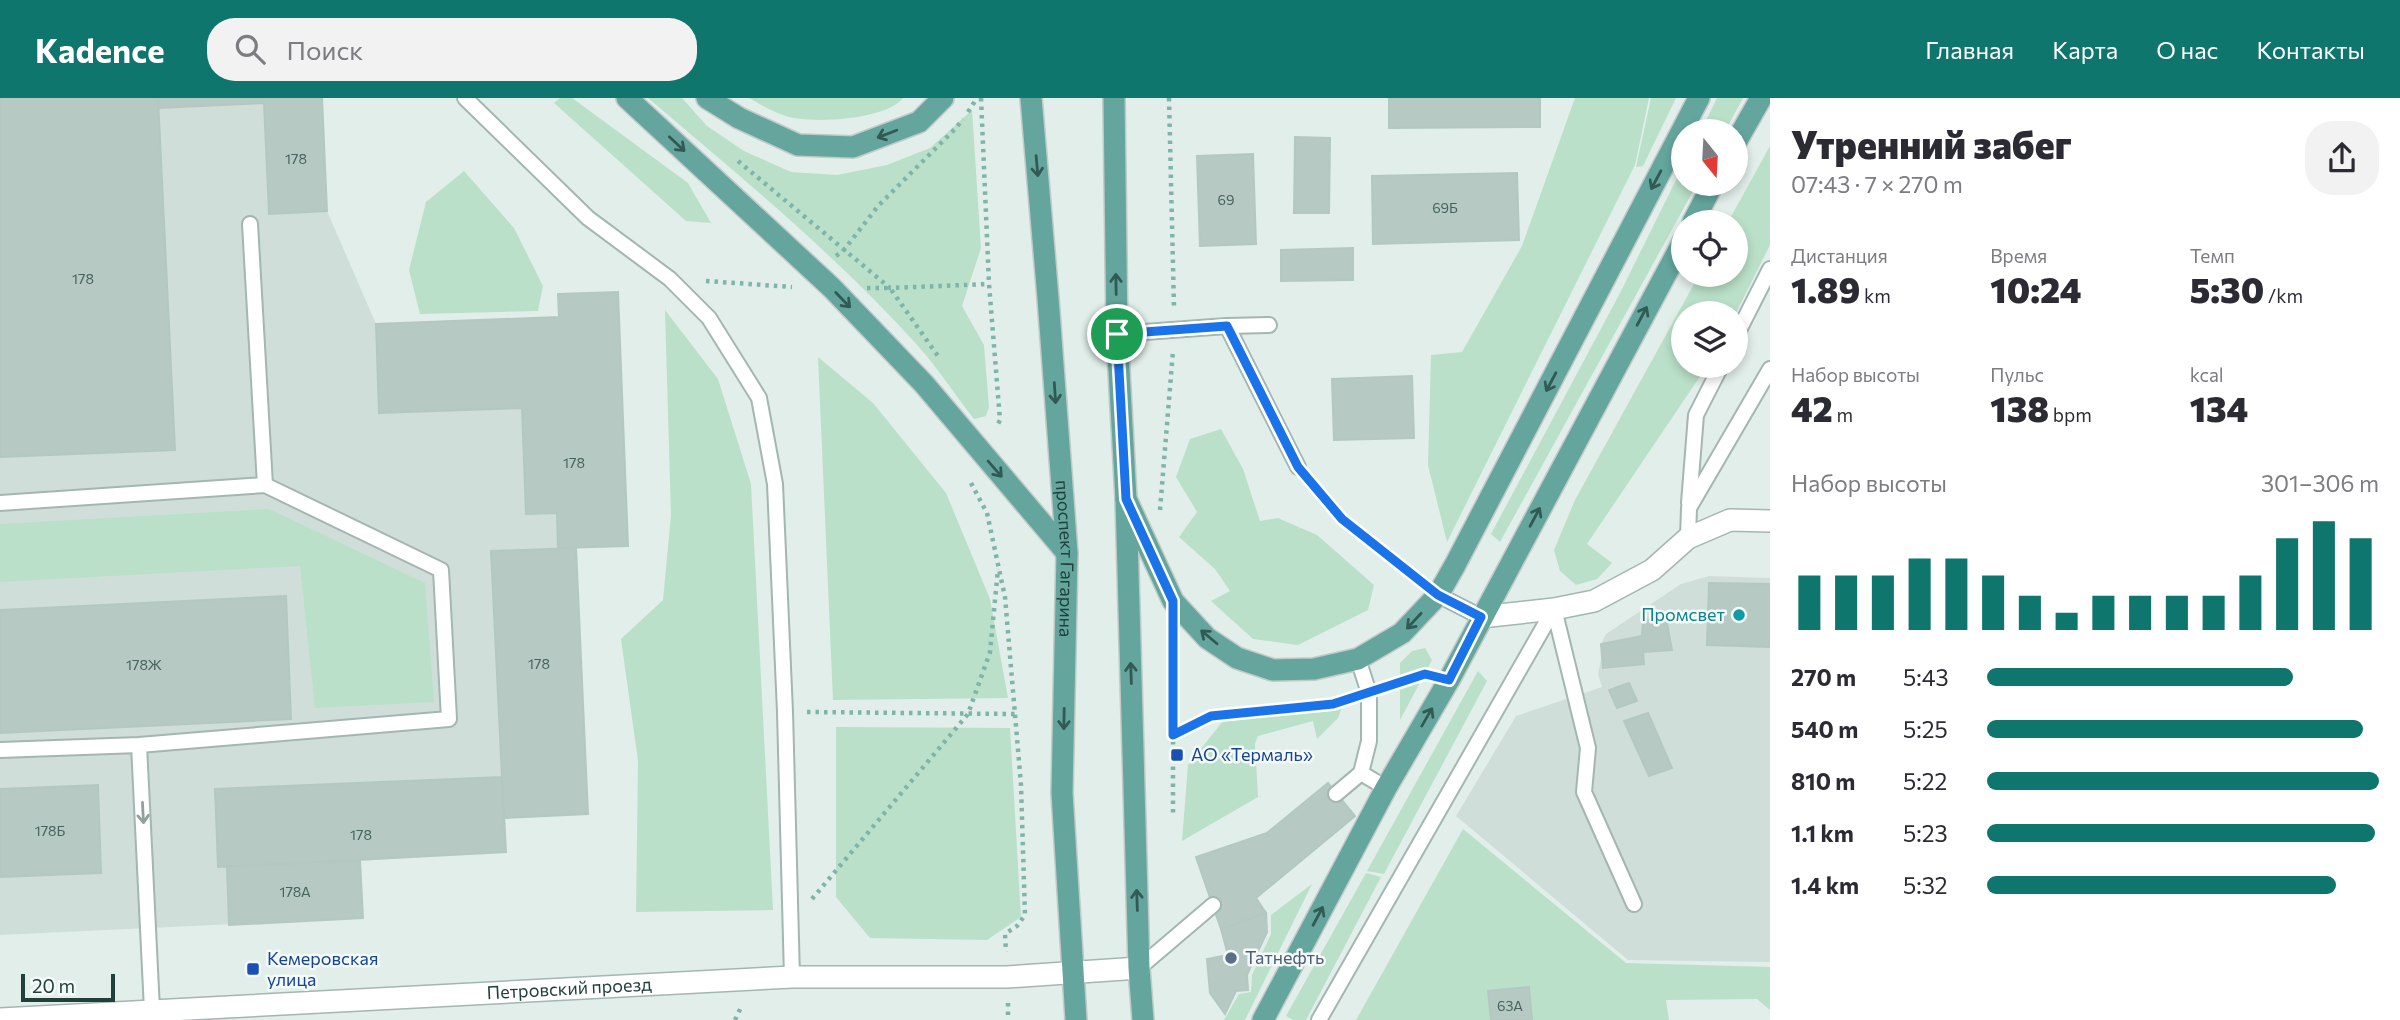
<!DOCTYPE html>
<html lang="ru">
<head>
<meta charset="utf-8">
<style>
	:root { --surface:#fff; --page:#f2f2f3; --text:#2b2b33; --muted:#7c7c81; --accent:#0f766e }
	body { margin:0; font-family:Commissioner,sans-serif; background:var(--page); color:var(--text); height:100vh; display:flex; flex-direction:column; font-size:26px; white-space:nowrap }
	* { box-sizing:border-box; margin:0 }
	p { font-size:23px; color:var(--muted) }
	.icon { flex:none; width:38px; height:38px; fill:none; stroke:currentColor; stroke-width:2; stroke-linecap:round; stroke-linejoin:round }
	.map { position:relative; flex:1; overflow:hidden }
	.drawer { display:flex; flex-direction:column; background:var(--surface); width:630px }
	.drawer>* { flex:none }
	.needle { width:46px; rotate:162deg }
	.controls { position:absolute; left:1671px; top:21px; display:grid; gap:14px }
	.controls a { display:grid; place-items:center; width:77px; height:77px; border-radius:50%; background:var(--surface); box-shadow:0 4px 10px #0003; font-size:35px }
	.scale { position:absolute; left:21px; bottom:18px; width:94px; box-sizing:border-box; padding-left:7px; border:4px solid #21403b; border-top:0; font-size:19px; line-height:24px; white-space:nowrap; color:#21403b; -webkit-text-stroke:5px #f3faf7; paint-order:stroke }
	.pin { position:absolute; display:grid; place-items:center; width:60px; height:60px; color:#fff; margin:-30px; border:4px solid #fff; border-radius:50%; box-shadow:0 2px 7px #0007 }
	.round { display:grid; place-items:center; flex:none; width:74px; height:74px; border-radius:28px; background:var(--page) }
	.headline { display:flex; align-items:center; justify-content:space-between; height:119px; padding:0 21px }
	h1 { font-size:38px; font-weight:800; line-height:52px }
	.metrics { display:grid; grid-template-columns:repeat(3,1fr); gap:10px; height:119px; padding:7px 21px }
	.metrics div { display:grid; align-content:center }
	.metrics b { font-size:35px; font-weight:800 }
	.metrics small { font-size:19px; font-weight:400 }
	.metrics p { font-size:19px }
	.chart { height:196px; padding:14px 21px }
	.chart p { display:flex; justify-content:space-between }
	.chart svg { width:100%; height:126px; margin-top:7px; stroke:var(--accent); stroke-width:6 }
	ul { padding:0 21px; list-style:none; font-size:23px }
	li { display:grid; grid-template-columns:112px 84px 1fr; align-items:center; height:52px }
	li i { height:18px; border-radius:9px; background:var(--accent) }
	header { display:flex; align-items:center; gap:42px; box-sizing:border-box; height:98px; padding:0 35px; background:var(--accent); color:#fff }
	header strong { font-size:33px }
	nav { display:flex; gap:38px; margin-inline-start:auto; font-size:24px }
	.search { width:490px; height:63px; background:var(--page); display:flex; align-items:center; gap:18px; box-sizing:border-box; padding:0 24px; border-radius:28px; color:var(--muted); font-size:26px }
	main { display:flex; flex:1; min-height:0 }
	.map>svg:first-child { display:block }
	.built { fill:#d0ded9 }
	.green { fill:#bae0c9 }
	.building { fill:#b7c9c3; stroke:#b4c8c2; stroke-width:2 }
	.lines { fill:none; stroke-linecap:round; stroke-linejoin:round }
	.lane-casing { stroke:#a4b6b2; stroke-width:18 }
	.street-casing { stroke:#a4b6b2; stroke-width:24 }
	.primary-casing { stroke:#c1cac8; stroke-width:24 }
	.path { stroke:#80b4a9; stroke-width:4.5; stroke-dasharray:3.5 5; stroke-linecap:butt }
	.lane { stroke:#fff; stroke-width:14 }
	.street { stroke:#fff; stroke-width:21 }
	.primary { stroke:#64a69d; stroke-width:21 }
	.oneway { stroke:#325a54 }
	.oneway2 { stroke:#90a09d }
	.route-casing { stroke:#fff; stroke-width:14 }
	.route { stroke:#1a73e8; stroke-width:9 }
	.culture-dot { fill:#0f9aa8; stroke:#f3faf7; stroke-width:2.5 }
	.transit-dot { fill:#1a4fb4; stroke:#f3faf7; stroke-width:2.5 }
	.service-dot { fill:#5c6f8a; stroke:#f3faf7; stroke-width:2.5 }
	.labels { text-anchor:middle; stroke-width:5; stroke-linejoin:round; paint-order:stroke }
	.number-label { font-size:14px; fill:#46625d }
	.street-label { font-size:18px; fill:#21403b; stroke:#f3faf7 }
	.culture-label { font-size:18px; fill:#0d838f; stroke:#f3faf7; text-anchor:end }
	.transit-label { font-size:18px; fill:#164399; stroke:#f3faf7; text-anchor:start }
	.service-label { font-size:18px; fill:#4e5e75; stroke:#f3faf7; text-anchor:start }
</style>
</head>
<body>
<header>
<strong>Kadence</strong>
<div class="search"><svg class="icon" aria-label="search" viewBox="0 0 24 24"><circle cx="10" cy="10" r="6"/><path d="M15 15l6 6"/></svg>Поиск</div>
<nav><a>Главная</a><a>Карта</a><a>О нас</a><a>Контакты</a></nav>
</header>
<main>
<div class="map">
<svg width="1770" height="922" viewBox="0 0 1770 922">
	<rect width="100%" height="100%" fill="#e2eeea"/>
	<!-- built -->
	<path class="built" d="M0 0H322L327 113 376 226 559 219 558 196 618 194 628 448 576 450 588 716 504 720 506 754 360 763 363 820 0 837Z
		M1709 478 1770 480V864L1628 862 1456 718 1516 618 1602 589 1598 576 1602 557 1601 546 1606 536 1681 486Z"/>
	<!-- green -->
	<path class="green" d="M560 0H572L688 85 711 125 686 123 554 5Z
		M648 0H682L707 28 744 53 791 74 837 77 887 67 930 50 972 12 981 150 962 208 984 247 989 309 986 318 974 321C956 298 939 272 919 249 837 158 741 79 648 0Z
		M749 0H903C886 22 808 27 783 17 771 13 760 6 749 0Z
		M1575 0H1649L1635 67 1447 444 1428 367 1431 257 1462 254 1522 148Z
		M1651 0H1676L1643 68 1636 69Z
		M1717 0H1743L1725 33H1701Z
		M1770 48V147L1736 215H1684V268H1707L1587 446 1612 465 1597 481 1576 487 1560 473 1554 452 1575 402 1699 177H1736V124H1728Z
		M1683 68 1684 86H1697L1500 444 1491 436 1619 197Z
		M464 73 514 130 543 188 538 213 420 216 409 172 426 104Z
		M665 212 718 281 751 386 773 812 636 814 638 663 621 541 663 502 671 417Z
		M818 259 873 305 946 395 990 501 1008 600 833 602Z
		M1221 331 1243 371 1260 423 1278 420 1317 437 1374 487 1368 512 1298 547 1253 541 1211 503 1230 493 1215 471 1179 439 1197 414 1176 379 1190 341Z
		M269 411 425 485 434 604 315 610 300 468 0 484V426Z
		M1425 550 1432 562 1400 622V565L1412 553Z
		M1478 573 1487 583 1384 776 1367 773Z
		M1342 609 1338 620 1317 641 1313 623 1258 638 1255 646 1258 699 1182 743 1188 667 1223 623 1332 613Z
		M836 629 1010 630 1021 819 987 842 870 840 836 799Z
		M1463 731 1626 865 1770 869V912L1757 901 1666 902 1669 922H1356Z
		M1366 775 1381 779 1306 922H1293L1286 918Z
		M1312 786 1245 922H1224L1239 896 1251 894 1252 877 1271 836V817Z"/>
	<!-- building -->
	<path class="building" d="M0 0H158L175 352 0 359Z
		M158 0H322L327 113 269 116 264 5 159 10Z
		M1389 0H1540V29L1389 30Z
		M1295 39 1330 40 1329 115H1294Z
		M1253 56 1256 146 1200 148 1197 58Z
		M1517 75 1519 142 1373 146 1372 78Z
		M1353 150V182L1281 183V152Z
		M618 194 628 448 558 450 557 415 526 416 522 310 379 315 376 226 559 219 558 196Z
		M1412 278 1414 340 1334 342 1332 281Z
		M576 450 588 716 504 720 491 453Z
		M1709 485 1770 486V549L1707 547Z
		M286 498 291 621 0 635V512Z
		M1666 520 1672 552 1643 554 1644 566 1603 570 1601 546 1642 538 1643 522Z
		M1629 585 1637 603 1617 610 1609 592Z
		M1648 615 1672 670 1649 678 1624 623Z
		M502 679 506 754 218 769 215 691Z
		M1328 685 1355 718 1256 800 1266 815 1221 831 1196 759 1267 735Z
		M98 687 101 775 0 779V691Z
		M360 763 363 820 229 827 227 768Z
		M1266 815 1267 834 1247 877 1248 892 1236 893 1225 916 1210 895 1207 861 1228 857 1221 831Z
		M1529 889 1532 922H1491L1488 893Z"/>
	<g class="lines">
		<!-- lane casing -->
		<g class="lane-casing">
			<path id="lane" d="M465 0 588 120 670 181 709 220 759 300 775 386 785 614 792 879
				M1227 228 1269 227
				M1117 236 1227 228 1298 369
				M1736 238 1770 171
				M0 405 265 387 250 126
				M1689 405 1696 317 1721 268
				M1688 440 1689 410 1770 271
				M1438 497 1481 519
				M1554 511 1588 650 1584 694 1634 806
				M139 647 152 912
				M0 652 139 647 449 621 441 472 265 387
				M1361 675 1386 690
				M1336 696 1361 675 1369 643V595L1358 561
				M1139 870 1213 807
				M1319 922 1554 511"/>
		</g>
		<!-- street casing -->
		<g class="street-casing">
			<g id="street">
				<path d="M1481 519 1554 511 1594 503 1652 472 1688 440 1730 422 1770 423"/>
				<path id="s1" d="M0 921 792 879H1007L1139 870"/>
			</g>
		</g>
		<!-- primary casing -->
		<g class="primary-casing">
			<g id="primary">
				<path d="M627 0 832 190 924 286 1067 455"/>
				<path d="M707 0 739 20 798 47 853 49 919 24 943 0"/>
				<path id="s2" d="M1031 0 1048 200 1067 455 1062 695 1076 922"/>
				<path d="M1114 0 1117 236 1126 401 1139 870 1143 922"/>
				<path d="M1736 44 1761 0"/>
				<path d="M1693 124 1713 86"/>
				<path d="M1126 401 1173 503 1207 540 1237 560 1273 572 1314 571 1358 561 1402 535 1438 497 1455 467 1699 0"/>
				<path d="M1263 922 1386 690 1449 582 1684 142"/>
			</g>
		</g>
		<!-- path -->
		<path class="path" d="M981 0 989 186 1000 322 996 330
			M1169 0 1174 209
			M968 14 977 0
			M738 63 890 190 989 186
			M836 158 844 152 878 108 956 30 963 21
			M706 183 792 189
			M867 190H890L940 261
			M1311 384 1342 421 1418 481
			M971 385 987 415 1005 499 1021 687 1025 817 1017 828 1005 836 1006 854
			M1160 412 1173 253
			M1173 541V717
			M1387 587 1422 576
			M807 614 1015 616
			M1173 637 1211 618 1333 606 1346 602
			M812 801 968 616 990 554 998 471
			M1008 905V922
			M735 922 742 907"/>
		<!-- lane -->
		<use href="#lane" class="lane"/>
		<!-- street -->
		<use href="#street" class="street"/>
		<!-- primary -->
		<use href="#primary" class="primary"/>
	</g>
	<!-- one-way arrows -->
	<defs><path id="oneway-shaft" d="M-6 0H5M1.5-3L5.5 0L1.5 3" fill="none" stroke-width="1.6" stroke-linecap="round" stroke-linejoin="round" transform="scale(1.75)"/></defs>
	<g class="oneway">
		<use href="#oneway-shaft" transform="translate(887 36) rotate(159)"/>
		<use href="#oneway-shaft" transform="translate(677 46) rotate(43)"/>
		<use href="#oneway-shaft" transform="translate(1037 68) rotate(85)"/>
		<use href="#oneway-shaft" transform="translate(1656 82) rotate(118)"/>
		<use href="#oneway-shaft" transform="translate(1116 186) rotate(-91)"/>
		<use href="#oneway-shaft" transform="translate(843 202) rotate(46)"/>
		<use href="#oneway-shaft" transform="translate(1642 218) rotate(-62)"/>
		<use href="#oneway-shaft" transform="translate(1551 284) rotate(118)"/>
		<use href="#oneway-shaft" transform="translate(1055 295) rotate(86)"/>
		<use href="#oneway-shaft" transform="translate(995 371) rotate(49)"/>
		<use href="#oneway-shaft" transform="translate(1535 419) rotate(-62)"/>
		<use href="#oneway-shaft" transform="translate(1414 523) rotate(133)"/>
		<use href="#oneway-shaft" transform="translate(1209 539) rotate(-140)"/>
		<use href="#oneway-shaft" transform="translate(1131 575) rotate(-92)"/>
		<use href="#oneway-shaft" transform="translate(1427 619) rotate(-60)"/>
		<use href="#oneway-shaft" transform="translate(1064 621) rotate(91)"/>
		<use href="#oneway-shaft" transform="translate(1137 802) rotate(-92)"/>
		<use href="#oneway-shaft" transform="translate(1318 818) rotate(-62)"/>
	</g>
	<use class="oneway2" href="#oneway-shaft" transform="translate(143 715) rotate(87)"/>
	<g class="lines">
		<!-- route casing -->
		<g class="route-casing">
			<path id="route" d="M1227 228 1298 369 1342 421 1438 497 1481 519 1449 582 1425 576 1333 606 1211 618 1173 637V503L1126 401 1117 236Z"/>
		</g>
		<!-- route -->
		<use href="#route" class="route"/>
	</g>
	<!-- markers -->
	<circle class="culture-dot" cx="1739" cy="517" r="7"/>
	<g class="transit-dot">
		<rect x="1170" y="650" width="14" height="14" rx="3.5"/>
		<rect x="246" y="864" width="14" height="14" rx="3.5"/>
	</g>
	<circle class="service-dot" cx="1231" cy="860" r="7"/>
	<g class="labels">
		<!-- number labels -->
		<g class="number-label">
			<text x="296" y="66">178</text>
			<text x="1226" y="107">69</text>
			<text x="1445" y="115">69Б</text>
			<text x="83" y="186">178</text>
			<text x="574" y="370">178</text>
			<text x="539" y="571">178</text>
			<text x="144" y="572">178Ж</text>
			<text x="50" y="738">178Б</text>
			<text x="361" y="742">178</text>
			<text x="295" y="799">178А</text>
			<text x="1510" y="913">63А</text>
		</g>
		<!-- street labels -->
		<g class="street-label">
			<text dy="6" stroke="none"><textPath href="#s2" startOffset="462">проспект Гагарина</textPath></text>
			<text dy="6" stroke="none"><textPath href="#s1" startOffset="570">Петровский проезд</textPath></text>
		</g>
		<!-- culture labels -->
		<g class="culture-label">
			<text x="1725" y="523">Промсвет</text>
		</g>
		<!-- transit labels -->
		<g class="transit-label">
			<text x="1191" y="663">АО «Термаль»</text>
			<text x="267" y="867">Кемеровская<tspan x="267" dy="21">улица</tspan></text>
		</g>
		<!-- service labels -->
		<g class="service-label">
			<text x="1245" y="866">Татнефть</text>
		</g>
	</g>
</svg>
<div class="controls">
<a><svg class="needle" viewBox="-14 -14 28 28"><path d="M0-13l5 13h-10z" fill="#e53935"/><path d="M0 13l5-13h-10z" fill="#7c7c81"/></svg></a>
<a><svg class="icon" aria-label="locate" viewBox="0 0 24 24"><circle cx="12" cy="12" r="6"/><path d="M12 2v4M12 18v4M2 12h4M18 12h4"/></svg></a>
<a><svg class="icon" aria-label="layers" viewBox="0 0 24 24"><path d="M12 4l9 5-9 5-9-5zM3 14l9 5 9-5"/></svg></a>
</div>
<div class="scale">20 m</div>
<div class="pin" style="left:1117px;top:236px;background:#1e9e55"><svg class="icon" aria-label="arrive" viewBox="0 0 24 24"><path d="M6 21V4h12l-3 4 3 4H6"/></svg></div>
</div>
<section class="drawer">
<div class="headline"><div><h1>Утренний забег</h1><p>07:43 · 7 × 270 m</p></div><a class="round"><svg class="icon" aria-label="share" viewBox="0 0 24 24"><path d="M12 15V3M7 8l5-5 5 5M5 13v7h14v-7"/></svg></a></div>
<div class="metrics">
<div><p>Дистанция</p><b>1.89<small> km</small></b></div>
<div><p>Время</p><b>10:24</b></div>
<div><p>Темп</p><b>5:30<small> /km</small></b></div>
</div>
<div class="metrics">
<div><p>Набор высоты</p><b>42<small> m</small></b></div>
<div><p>Пульс</p><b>138<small> bpm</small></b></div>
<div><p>kcal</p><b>134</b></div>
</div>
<div class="chart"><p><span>Набор высоты</span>301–306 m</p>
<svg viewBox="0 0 160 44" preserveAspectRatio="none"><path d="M5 44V25M15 44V25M25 44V25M35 44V19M45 44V19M55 44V25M65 44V32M75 44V38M85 44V32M95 44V32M105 44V32M115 44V32M125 44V25M135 44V12M145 44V6M155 44V12"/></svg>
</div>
<ul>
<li><b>270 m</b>5:43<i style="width:78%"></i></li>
<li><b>540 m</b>5:25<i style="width:96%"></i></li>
<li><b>810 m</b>5:22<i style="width:100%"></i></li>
<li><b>1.1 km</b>5:23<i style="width:99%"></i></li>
<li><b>1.4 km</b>5:32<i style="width:89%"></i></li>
</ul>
</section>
</main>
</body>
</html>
